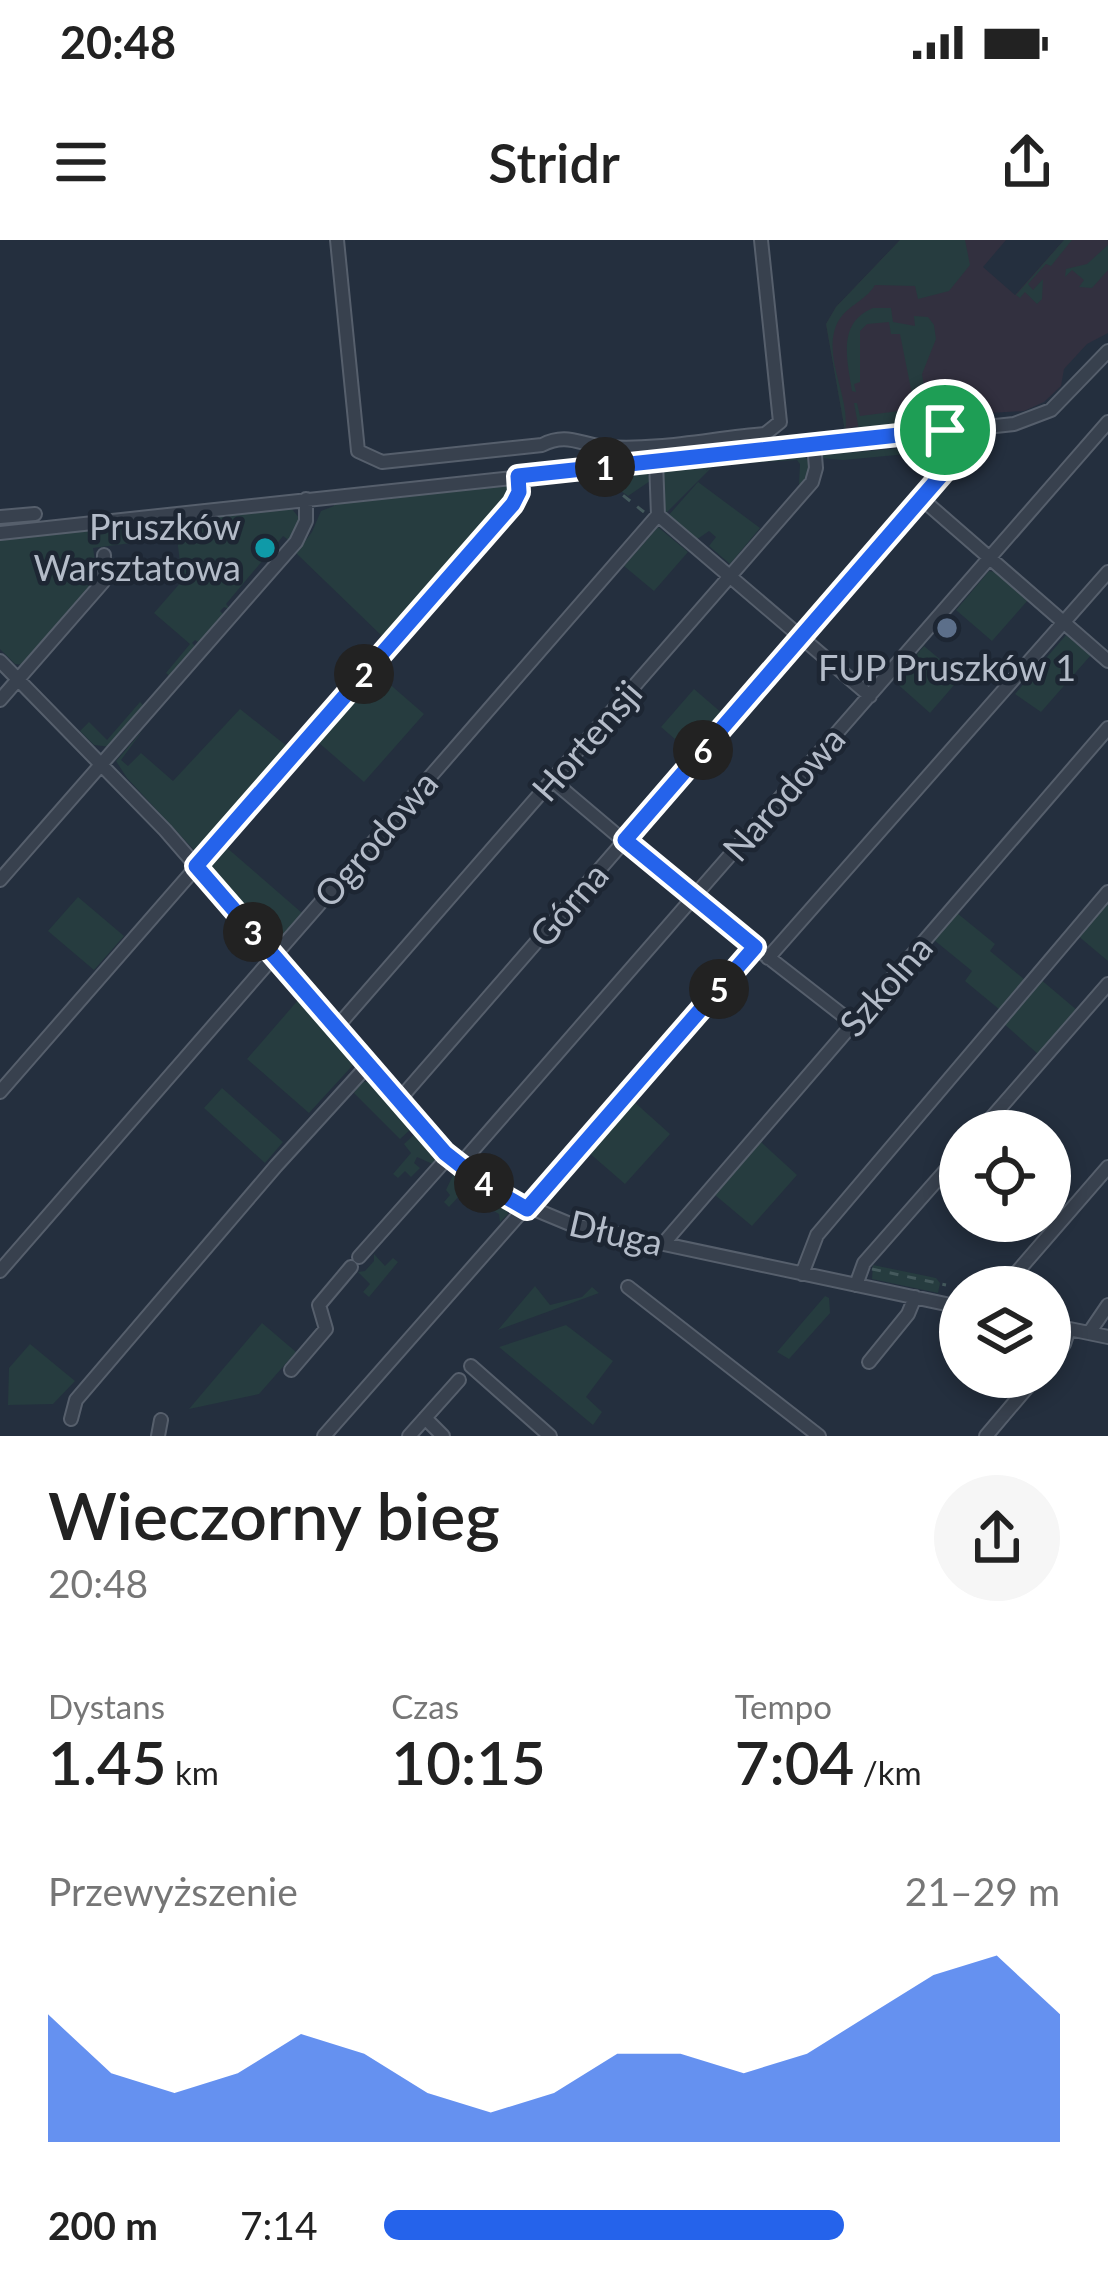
<!DOCTYPE html>
<html lang="pl">
<head>
<meta charset="utf-8">
<style>
	:root { --surface:#fff; --page:#f6f6f6; --text:#222; --muted:#767676; --accent:#2563eb }
	body { margin:0; font-family:Lato,sans-serif; background:var(--page); color:var(--text); height:100vh; display:flex; flex-direction:column; font-size:45px; white-space:nowrap }
	* { box-sizing:border-box; margin:0 }
	p { font-size:39px; color:var(--muted) }
	.icon { flex:none; width:66px; height:66px; fill:none; stroke:currentColor; stroke-width:2; stroke-linecap:round; stroke-linejoin:round }
	.map { position:relative; height:1196px; overflow:hidden }
	.side { display:flex; flex-direction:column; background:var(--surface); flex:1 }
	.side>* { flex:none }
	.buttons { position:absolute; left:939px; top:870px; display:grid; gap:24px }
	.buttons a { display:grid; place-items:center; width:132px; height:132px; border-radius:50%; background:var(--surface); box-shadow:0 6px 18px #0003; font-size:60px }
	.pin { position:absolute; display:grid; place-items:center; width:102px; height:102px; color:#fff; margin:-51px; border:6px solid #fff; border-radius:50%; box-shadow:0 3px 12px #0007 }
	.km { position:absolute; width:60px; height:60px; margin:-30px; border-radius:50%; background:#222; color:#fff; font-size:33px; line-height:60px; text-align:center }
	.round { display:grid; place-items:center; flex:none; width:126px; height:126px; border-radius:63px; background:var(--page) }
	.head { display:flex; align-items:center; justify-content:space-between; height:204px; padding:0 48px }
	h1 { font-size:66px; font-weight:600; line-height:90px }
	.stats { display:grid; grid-template-columns:repeat(3,1fr); gap:18px; height:204px; padding:12px 48px }
	.stats div { display:grid; align-content:center }
	.stats b { font-size:60px; font-weight:600 }
	.stats small { font-size:33px; font-weight:400 }
	.stats p { font-size:33px }
	.chart { height:336px; padding:24px 48px }
	.chart p { display:flex; justify-content:space-between }
	.chart svg { width:100%; height:216px; margin-top:12px; fill:var(--accent); opacity:.7 }
	ul { padding:0 48px; list-style:none; font-size:39px }
	li { display:grid; grid-template-columns:192px 144px 1fr; align-items:center; height:90px }
	li i { height:30px; border-radius:15px; background:var(--accent) }
	.status { display:flex; justify-content:space-between; align-items:center; height:84px; padding:0 60px; background:var(--surface); direction:ltr }
	.status svg { height:33px; fill:currentColor }
	header { display:flex; justify-content:space-between; align-items:center; height:156px; padding:0 48px; background:var(--surface); font-size:54px; font-weight:600 }
	.map>svg:first-child { display:block }
	.medical { fill:#32303f }
	.green { fill:#263c3f }
	.lines { fill:none; stroke-linecap:round; stroke-linejoin:round }
	.minor-casing { stroke:#565f6c; stroke-width:16 }
	.path { stroke:#44595c; stroke-width:3; stroke-dasharray:9 9; stroke-linecap:butt }
	.minor { stroke:#38414e; stroke-width:12 }
	.route-casing { stroke:#fff; stroke-width:24 }
	.route { stroke:#2563eb; stroke-width:15 }
	.culture-dot { fill:#0f9aa8; stroke:#1d2633; stroke-width:4.5 }
	.service-dot { fill:#5c6f8a; stroke:#1d2633; stroke-width:4.5 }
	.labels { text-anchor:middle; stroke-width:9; stroke-linejoin:round; paint-order:stroke }
	.poi-label { font-size:36px; fill:#b4bcc9; stroke:#1d2633; text-anchor:end }
	.street-label { font-size:36px; fill:#b4bcc9; stroke:#1d2633 }
</style>
</head>
<body>
<div class="status"><b>20:48</b><svg viewBox="0 0 49 12"><path d="M0 12V9h3v3zM5 12V6h3v6zM10 12V3h3v9zM15 12V0h3v12zM26 1h20v11H26zM47 4h2v5h-2z"/></svg></div>
<header><svg class="icon" aria-label="menu" viewBox="0 0 24 24"><path d="M4 6h16M4 12h16M4 18h16"/></svg>Stridr<svg class="icon" aria-label="share" viewBox="0 0 24 24"><path d="M12 15V3M7 8l5-5 5 5M5 13v7h14v-7"/></svg></header>
<div class="map">
<svg width="1108" height="1196" viewBox="0 0 1108 1196">
	<rect width="100%" height="100%" fill="#242f3e"/>
	<!-- medical -->
	<path class="medical" d="M900 0H1006L983 27 1015 55 1064 0H1108V93L1087 104 1064 129 1061 146 1044 162 1024 171 975 174 859 190 856 186 845 191 826 84 836 67Z"/>
	<!-- green -->
	<path class="green" d="M900 0H965L970 25 949 51 918 59 915 46 875 45C865 62 844 66 836 86 823 119 851 159 845 191L826 84 836 67Z
		M1064 0H1072L1051 26 1046 24 1028 44 1033 50 1043 39 1042 59 1037 64 1025 52 1020 58 1016 55Z
		M1108 5V30L1092 48 1079 47 1084 40 1072 30 1065 37 1066 29 1087 24Z
		M873 68H891L893 82 915 86 914 76 928 77 934 85 936 99 922 134 929 177H937L938 181 859 190 854 163H857L860 176 915 169 900 94H891L889 82 867 84 860 91V142L854 144 856 152 852 151C847 119 837 83 873 68Z
		M928 198 929 201 845 213 903 208 907 214 843 220 821 218 826 210Z
		M799 212 810 221 811 232 803 245 799 244 800 224 797 220 714 225 665 274 663 271 661 232 665 228 711 221 706 231 715 221Z
		M638 230 648 234 650 241 628 256 614 246 571 237Z
		M698 242 760 288 730 324 709 306 716 297 709 291 696 300 668 276Z
		M510 244 513 256 353 441 348 439 383 397 296 313 312 292 321 271 334 266V262Z
		M284 268 292 269 300 279 291 302 283 296 272 310 265 301 260 306 268 314 226 364 230 369 224 367 220 371 225 376 201 404 195 400 192 403 197 408 173 439 166 433 190 404 154 373 182 341 177 297 93 308 98 340 26 425 15 424 0 409V299Z
		M658 287 688 312 654 351 624 326Z
		M989 331 995 332 1028 360 992 401 956 370Z
		M1066 395 1091 415 1041 472 1015 454Z
		M924 406 961 437 930 473 894 441Z
		M378 434 424 474 364 542 318 502Z
		M694 449 723 474 690 512 661 487Z
		M140 462 145 467 111 507 94 505 80 491 89 482 107 500Z
		M240 469 288 507 203 612 194 610 127 538 116 521 143 490 121 520 128 526 141 513 173 541Z
		M226 607 302 673 277 701H273L212 630 211 624Z
		M78 657 124 696 94 730 48 691Z
		M1108 658V721L1077 695Z
		M957 673 995 704 990 711 1025 740 1000 770 965 741 972 731 934 700Z
		M1039 738 1078 771 1039 815 1002 782Z
		M299 759 353 825 309 873 247 819Z
		M362 842H371L412 888 400 899 354 853Z
		M222 848 283 902 265 923 204 868Z
		M632 860 670 894 625 944 587 911Z
		M416 893 440 920 435 925 417 917 414 923 420 928 411 937 405 931 398 938 393 934 411 913 404 904Z
		M761 902 797 935 752 986 715 955Z
		M454 933 505 967 508 974 500 982 499 974 462 953 449 967 444 962 450 955 446 950Z
		M374 1014 385 1026 393 1018 398 1022 369 1057 363 1052 370 1044 358 1032 365 1031 374 1021Z
		M873 1025 936 1038 940 1043 938 1053 872 1039Z
		M535 1046 550 1065 582 1057 592 1047 599 1053 498 1090Z
		M825 1056 829 1058 830 1073 789 1119 777 1112Z
		M262 1083 296 1112 259 1154 189 1169Z
		M566 1085 613 1121 586 1157 602 1172 593 1185 499 1107Z
		M30 1104 75 1141 53 1164 8 1165 9 1128Z"/>
	<g class="lines">
		<!-- minor casing -->
		<g class="minor-casing">
			<path id="minor" d="M337 0 358 211 382 222 542 205C567 192 581 205 606 207 657 211 714 198 765 194L780 182 761 0
				M656 221 658 275 870 456
				M922 259 1108 421
				M0 277 35 274
				M0 293 1014 184 1051 170 1108 111
				M0 421 165 590 445 913 505 957 570 984 960 1067
				M0 460 103 342 104 315
				M553 541 683 651 854 784
				M0 640 296 302 306 281V259
				M768 718 1108 332
				M336 788 812 242 816 228 814 204
				M0 852 513 264 519 252 518 236
				M399 860 940 238 953 217 956 190
				M980 891 1108 744
				M459 926 1108 182
				M663 1004 1108 488
				M359 1017 449 916
				M0 1031 658 275
				M802 1034 817 995 1108 652
				M856 1045 864 1023 960 914
				M628 1047 819 1196
				M1004 1047 1108 927
				M1050 1085 1108 1097
				M1089 1093 1108 1065
				M1050 1121 1064 1104 1069 1089
				M869 1122 908 1074 915 1057
				M471 1126 550 1196
				M291 1130 326 1089 319 1065 351 1027
				M425 1178 443 1196
				M71 1179 76 1160 276 926 368 825
				M158 1196 161 1180
				M324 1196 755 707
				M409 1196 459 1140
				M986 1196 1036 1137"/>
		</g>
		<!-- path -->
		<path class="path" d="M590 243 615 249 644 272
			M872 1029 946 1045"/>
		<!-- minor -->
		<use href="#minor" class="minor"/>
	</g>
	<g class="lines">
		<!-- route casing -->
		<g class="route-casing">
			<path id="route" d="M945 190H956L954 212 944 232 625 600 755 707 527 969 487 946 445 913 196 626 513 264 519 252 518 236Z"/>
		</g>
		<!-- route -->
		<use href="#route" class="route"/>
	</g>
	<!-- markers -->
	<circle class="culture-dot" cx="265" cy="308" r="12"/>
	<circle class="service-dot" cx="947" cy="388" r="12"/>
	<g class="labels">
		<!-- poi labels -->
		<g class="poi-label">
			<text x="241" y="300">Pruszków<tspan x="241" dy="41">Warsztatowa</tspan></text>
			<text x="947" y="441" text-anchor="middle">FUP Pruszków 1</text>
		</g>
		<!-- street labels -->
		<g class="street-label">
			<text transform="translate(587 501) rotate(-49)" y="13">Hortensji</text>
			<text transform="translate(784 554) rotate(-49)" y="13">Narodowa</text>
			<text transform="translate(376 599) rotate(-49)" y="13">Ogrodowa</text>
			<text transform="translate(569 665) rotate(-49)" y="13">Górna</text>
			<text transform="translate(886 746) rotate(-49)" y="13">Szkolna</text>
			<text transform="translate(616 993) rotate(13)" y="13">Długa</text>
		</g>
	</g>
</svg>
<div class="buttons">
<a><svg class="icon" aria-label="locate" viewBox="0 0 24 24"><circle cx="12" cy="12" r="6"/><path d="M12 2v4M12 18v4M2 12h4M18 12h4"/></svg></a>
<a><svg class="icon" aria-label="layers" viewBox="0 0 24 24"><path d="M12 4l9 5-9 5-9-5zM3 14l9 5 9-5"/></svg></a>
</div>
<div class="pin" style="left:945px;top:190px;background:#1e9e55"><svg class="icon" aria-label="arrive" viewBox="0 0 24 24"><path d="M6 21V4h12l-3 4 3 4H6"/></svg></div>
<b class="km" style="left:605px;top:227px">1</b>
<b class="km" style="left:364px;top:434px">2</b>
<b class="km" style="left:253px;top:692px">3</b>
<b class="km" style="left:484px;top:943px">4</b>
<b class="km" style="left:719px;top:749px">5</b>
<b class="km" style="left:703px;top:510px">6</b>
</div>
<section class="side">
<div class="head"><div><h1>Wieczorny bieg</h1><p>20:48</p></div><a class="round"><svg class="icon" aria-label="share" viewBox="0 0 24 24"><path d="M12 15V3M7 8l5-5 5 5M5 13v7h14v-7"/></svg></a></div>
<div class="stats">
<div><p>Dystans</p><b>1.45<small> km</small></b></div>
<div><p>Czas</p><b>10:15</b></div>
<div><p>Tempo</p><b>7:04<small> /km</small></b></div>
</div>
<div class="chart"><p><span>Przewyższenie</span>21–29 m</p>
<svg viewBox="0 0 160 44" preserveAspectRatio="none"><path d="M0 44V18L10 30L20 34L30 30L40 22L50 26L60 34L70 38L80 34L90 26L100 26L110 30L120 26L130 18L140 10L150 6L160 18V44z"/></svg>
</div>
<ul>
<li><b>200 m</b>7:14<i style="width:68%"></i></li>
</ul>
</section>
</body>
</html>
